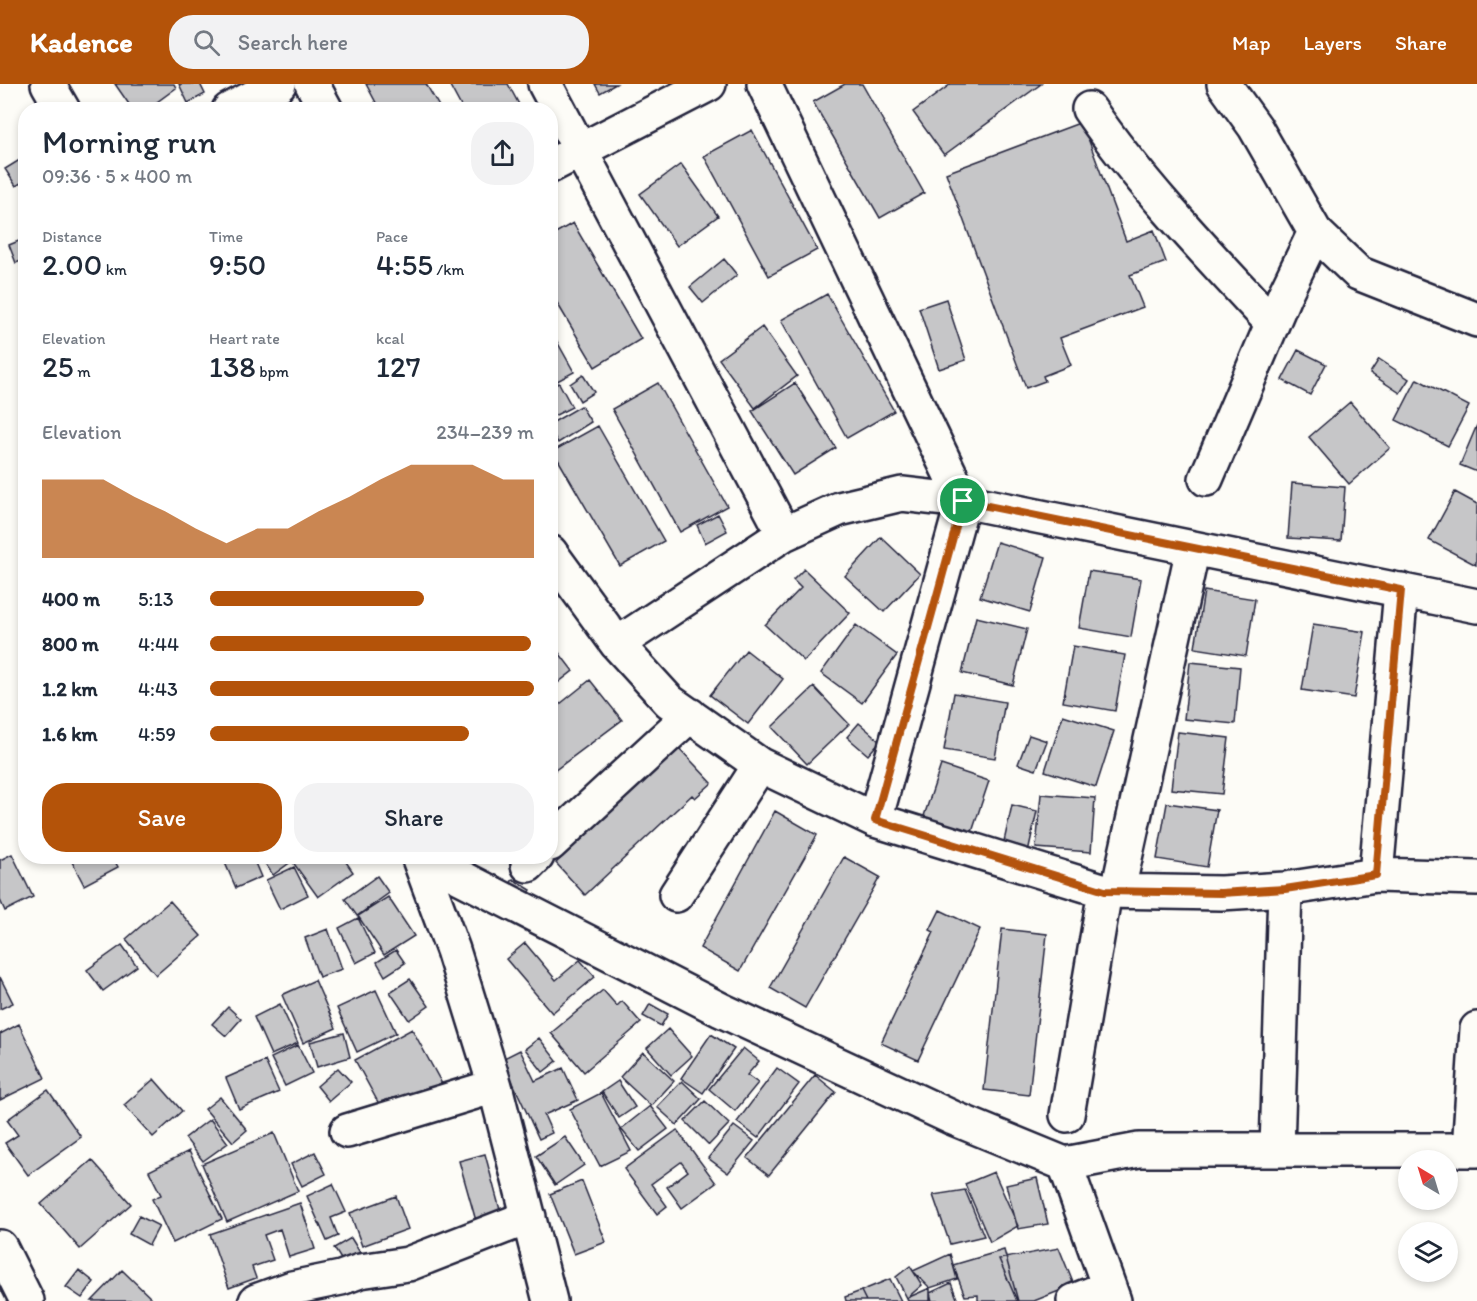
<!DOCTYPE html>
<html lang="en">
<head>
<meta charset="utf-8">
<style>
	:root { --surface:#fff; --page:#f2f2f3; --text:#1f2937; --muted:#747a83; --accent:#b45309 }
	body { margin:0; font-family:Itim,sans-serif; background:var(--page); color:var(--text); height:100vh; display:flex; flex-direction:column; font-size:22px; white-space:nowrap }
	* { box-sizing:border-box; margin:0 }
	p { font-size:20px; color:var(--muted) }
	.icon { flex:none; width:33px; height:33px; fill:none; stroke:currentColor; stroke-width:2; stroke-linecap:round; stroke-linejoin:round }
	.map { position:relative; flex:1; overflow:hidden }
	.drawer { position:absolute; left:18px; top:18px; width:540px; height:762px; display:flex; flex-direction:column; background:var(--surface); border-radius:24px; box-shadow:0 3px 9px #0003 }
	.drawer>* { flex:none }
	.needle { width:39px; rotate:322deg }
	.fabs { position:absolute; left:1398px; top:1066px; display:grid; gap:12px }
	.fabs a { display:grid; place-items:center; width:60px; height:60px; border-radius:50%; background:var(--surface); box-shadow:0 3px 9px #0003; font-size:30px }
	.pin { position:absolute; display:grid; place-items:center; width:51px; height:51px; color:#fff; margin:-26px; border:3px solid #fff; border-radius:50%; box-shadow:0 2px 6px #0007 }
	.round { display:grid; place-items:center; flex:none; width:63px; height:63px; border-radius:24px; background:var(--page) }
	.overview { display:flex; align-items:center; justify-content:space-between; height:102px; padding:0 24px }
	h1 { font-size:33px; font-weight:600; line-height:45px }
	.metrics { display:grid; grid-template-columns:repeat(3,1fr); gap:9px; height:102px; padding:6px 24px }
	.metrics div { display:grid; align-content:center }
	.metrics b { font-size:30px; font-weight:600 }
	.metrics small { font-size:16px; font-weight:400 }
	.metrics p { font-size:16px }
	.chart { height:168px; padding:12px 24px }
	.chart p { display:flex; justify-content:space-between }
	.chart svg { width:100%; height:108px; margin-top:6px; fill:var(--accent); opacity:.7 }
	.button { display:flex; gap:12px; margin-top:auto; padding:12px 24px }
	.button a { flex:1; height:69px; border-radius:24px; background:var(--accent); color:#fff; font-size:24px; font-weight:600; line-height:69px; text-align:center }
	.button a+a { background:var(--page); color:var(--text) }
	ul { padding:0 24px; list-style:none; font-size:20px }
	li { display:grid; grid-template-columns:96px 72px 1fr; align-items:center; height:45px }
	li i { height:15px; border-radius:8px; background:var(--accent) }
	header { display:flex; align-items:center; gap:36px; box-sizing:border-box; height:84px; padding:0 30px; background:var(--accent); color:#fff }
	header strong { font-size:28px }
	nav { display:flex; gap:33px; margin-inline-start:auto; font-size:21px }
	.search { width:420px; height:54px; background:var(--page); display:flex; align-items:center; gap:15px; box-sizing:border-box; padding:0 21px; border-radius:24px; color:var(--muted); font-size:22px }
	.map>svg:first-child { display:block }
	.building { fill:#c6c6c8; stroke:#22223b; stroke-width:1.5 }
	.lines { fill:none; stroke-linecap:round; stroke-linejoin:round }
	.minor-casing { stroke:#22223b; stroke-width:38 }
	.minor { stroke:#fdfcf7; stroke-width:33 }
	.route-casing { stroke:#fff; stroke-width:12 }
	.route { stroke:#b45309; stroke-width:8 }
</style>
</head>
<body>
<header>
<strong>Kadence</strong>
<div class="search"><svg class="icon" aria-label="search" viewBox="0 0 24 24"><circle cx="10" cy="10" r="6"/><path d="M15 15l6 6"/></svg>Search here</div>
<nav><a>Map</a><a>Layers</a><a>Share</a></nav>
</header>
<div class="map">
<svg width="1477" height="1217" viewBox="0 0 1477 1217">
	<rect width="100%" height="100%" fill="#fdfcf7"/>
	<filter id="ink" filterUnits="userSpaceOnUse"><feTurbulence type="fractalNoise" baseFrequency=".0167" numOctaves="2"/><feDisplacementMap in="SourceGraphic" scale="12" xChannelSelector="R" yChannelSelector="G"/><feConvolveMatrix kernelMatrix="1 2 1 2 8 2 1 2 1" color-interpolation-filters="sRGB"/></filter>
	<g filter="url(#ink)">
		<!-- building -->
		<path class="building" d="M115 0H174L176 4 146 26H133Z
			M179 0H200L205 10 188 19Z
			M366 0H426L441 26H380Z
			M449 0H508L522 26H463Z
			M595 0H616L600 9Z
			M845 0H862L924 109 880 134 813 18Z
			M951 0H1041L944 71 913 28Z
			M1082 38 1126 157 1154 146 1166 178 1130 191 1143 223 1060 254 1071 281 1043 292 1045 297 1026 304 946 89Z
			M752 46 817 166 769 192 704 72Z
			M26 72V96L16 102 5 85Z
			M681 80 718 132 677 162 640 110Z
			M573 139 641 255 595 283 550 207V152Z
			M26 154V175L16 179 9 161Z
			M724 175 737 191 703 219 690 203Z
			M827 210 894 327 847 354 781 236Z
			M946 215 966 276 939 285 919 224Z
			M762 243 797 292 755 324 719 275Z
			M550 245 574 288 550 301Z
			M1298 266 1326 280 1310 311 1282 296Z
			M1379 275 1409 295 1400 309 1370 289Z
			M583 291 594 308 580 317 570 300Z
			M1417 295 1469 322 1448 362 1396 336Z
			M559 299 572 323 550 334V303Z
			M658 299 727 422 680 448 612 325Z
			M795 299 836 364 793 391 752 327Z
			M1350 318 1390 364 1349 400 1309 353Z
			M581 322 591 338 558 359 550 346V340Z
			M1477 341V388L1460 381Z
			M598 342 664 457 620 482 553 367Z
			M1292 399 1345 403 1341 457 1288 454Z
			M1455 408 1477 420 1476 481 1429 456Z
			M718 430 727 447 705 459 697 441Z
			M881 453 920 490 884 528 845 492Z
			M997 458 1046 473 1030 528 980 513Z
			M804 485 850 529 804 577 765 541 801 504 793 496Z
			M1089 487 1141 495 1131 553 1079 544Z
			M1204 507 1255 515 1246 572 1195 564Z
			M976 533 1027 545 1013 601 962 589Z
			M1313 540 1365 548 1354 614 1302 606Z
			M856 541 897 571 862 619 821 589Z
			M550 557 573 587 550 605Z
			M1073 562 1125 571 1115 627 1063 618Z
			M746 566 783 595 748 640 710 611Z
			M1190 578 1240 583 1235 640 1184 635Z
			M590 596 622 636 550 690V628Z
			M814 603 849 640 807 680 772 643Z
			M954 609 1005 618 995 674 944 666Z
			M1063 631 1114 647 1096 703 1045 687Z
			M859 639 880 657 868 671 847 653Z
			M1178 648 1229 654 1222 710 1171 705Z
			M1029 651 1047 657 1036 686 1018 680Z
			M679 664 712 699 695 714 692 711 585 811 556 779Z
			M941 681 989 697 971 751 923 735Z
			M1041 710 1095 714 1091 768 1036 764Z
			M1167 719 1217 726 1207 783 1157 775Z
			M1012 721 1037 727 1028 768 1003 762Z
			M775 727 817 751 740 887 700 864Z
			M12 770 33 813 5 827 0 816V776Z
			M69 772H112L118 783 84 801Z
			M222 772H252L261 793 236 804Z
			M260 772H289L292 777 273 791Z
			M298 772H342L353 788 318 813 292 777Z
			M844 773 880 793 805 924 770 904Z
			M294 783 308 811 280 825 266 796Z
			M377 792 389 809 357 832 345 815Z
			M513 795 531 806 522 820 504 810Z
			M388 813 414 852 384 871 358 832Z
			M170 817 201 852 156 891 126 855Z
			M940 826 980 845 918 976 881 959 934 848 930 846Z
			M358 834 375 869 356 879 339 844Z
			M328 845 342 885 319 893 305 854Z
			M1002 845 1047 850 1029 1011 984 1006Z
			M525 859 556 896 580 876 595 893 552 929 506 875Z
			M122 861 137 882 103 907 87 886Z
			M396 866 405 879 385 892 377 878Z
			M0 893 13 919 0 925Z
			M410 895 429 922 409 936 390 908Z
			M315 896 336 944 303 959 282 911Z
			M376 906 396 949 357 968 337 924Z
			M603 906 617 922 622 917 641 939 584 988 551 949Z
			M280 920 298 959 271 971 254 933Z
			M650 920 668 930 661 942 643 932Z
			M228 923 241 935 226 952 212 940Z
			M19 940 45 994 0 1016V950Z
			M412 945 442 1000 385 1031 355 976Z
			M668 945 692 972 671 991 647 964Z
			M344 949 350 973 317 983 310 958Z
			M711 950 734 965 703 1009 681 994Z
			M539 954 557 977 543 988 525 965Z
			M298 961 312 989 285 1002 271 974Z
			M743 964 759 977 747 991 758 999 735 1027 709 1005Z
			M520 966 535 997 563 984 578 1016 544 1031 552 1049 539 1055 502 975Z
			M643 968 674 997 651 1022 620 993Z
			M265 977 279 1008 239 1025 226 994Z
			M338 984 351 998 329 1017 317 1002Z
			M777 984 799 1000 758 1054 737 1038Z
			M815 991 836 1008 769 1091 747 1074Z
			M154 995 182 1027 153 1053 124 1021Z
			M618 997 635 1023 619 1034 602 1008Z
			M682 997 701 1015 677 1041 657 1023Z
			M48 1006 81 1053 28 1091 5 1059 18 1051 7 1036Z
			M601 1009 631 1067 600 1082 570 1025Z
			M220 1013 247 1046 233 1058 205 1025Z
			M705 1017 729 1040 709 1061 685 1037Z
			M650 1022 668 1045 639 1067 621 1045Z
			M210 1035 228 1059 203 1077 185 1054Z
			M734 1042 754 1057 728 1089 708 1074Z
			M677 1046 716 1099 682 1124 667 1103 688 1087 681 1078 651 1100 667 1122 657 1130 624 1085Z
			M274 1049 298 1107 227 1138 202 1080Z
			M565 1053 584 1081 555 1101 536 1072Z
			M189 1067 222 1135 173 1159 152 1115 161 1111 149 1087Z
			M315 1068 326 1090 302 1102 291 1080Z
			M485 1070 503 1137 478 1144 459 1077Z
			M92 1076 131 1120 80 1165 41 1120Z
			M994 1088 1018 1142 990 1158 965 1100Z
			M1037 1094 1048 1140 1018 1145 1006 1101Z
			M582 1097 606 1158 574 1170 550 1110Z
			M333 1100 346 1128 331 1134 338 1152 327 1157 307 1112Z
			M965 1106 984 1152 950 1160 933 1111Z
			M396 1112 408 1145 362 1162 350 1129Z
			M300 1119 315 1165 289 1173 280 1145 264 1151 273 1176 252 1183 256 1194 229 1204 210 1150Z
			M139 1132 159 1142 149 1161 129 1150Z
			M351 1154 364 1175 347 1185 334 1164Z
			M1059 1164 1074 1201 1034 1217H1017L999 1175Z
			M1004 1166 1018 1217H978V1211L965 1212 953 1181Z
			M950 1170 957 1195 930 1204 913 1187Z
			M910 1182 922 1201 907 1214 896 1193Z
			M79 1186 94 1198 82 1214 66 1203Z
			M122 1186 154 1217H92Z
			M890 1195 901 1217H866L861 1207Z
			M951 1199 958 1217H932L930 1209Z
			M930 1204V1217H908L907 1214Z
			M861 1207 866 1217H846L845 1213Z"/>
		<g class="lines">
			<!-- minor casing -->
			<g class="minor-casing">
				<path id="minor" d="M48 0 63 26
					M312 0 326 26
					M545 0 784 450
					M764 0 963 417 875 736
					M1224 0 1255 43 1315 148 1358 189 1477 236
					M1089 25C1143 103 1208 170 1272 239
					M229 26 279 0
					M550 82 709 0
					M1206 395 1285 210 1315 148
					M550 468 617 560 669 617 760 681 875 736 1105 807 1221 809 1285 805 1376 791 1477 794
					M617 560 784 450 839 425 902 410 963 417 1477 522
					M550 760 690 631
					M418 772 453 866 495 1002 550 1217
					M419 772 721 926 953 1034 1065 1080 1139 1066H1477
					M528 781 537 772
					M1376 791 1401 506
					M1118 806 1193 464
					M676 811 760 681
					M1067 1031 1105 807
					M347 1047 495 1002
					M1277 1065 1285 805
					M1469 1066 1477 945
					M1065 1080 1114 1217
					M0 1163 27 1217
					M256 1217 292 1204 341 1194 360 1187 408 1180 529 1133
					M1074 1217 1109 1203"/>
			</g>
			<!-- minor -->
			<use href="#minor" class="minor"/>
		</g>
	</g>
	<g class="lines" filter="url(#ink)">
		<!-- route casing -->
		<g class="route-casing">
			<path id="route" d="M963 417 1401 506 1376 791 1285 805 1221 809 1105 807 875 736Z"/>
		</g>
		<!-- route -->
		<use href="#route" class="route"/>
	</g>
</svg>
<div class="fabs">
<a><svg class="needle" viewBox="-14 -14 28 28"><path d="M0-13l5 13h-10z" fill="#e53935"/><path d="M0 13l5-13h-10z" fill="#747a83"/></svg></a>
<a><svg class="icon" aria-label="layers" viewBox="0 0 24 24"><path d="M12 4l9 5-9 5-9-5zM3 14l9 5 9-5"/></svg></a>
</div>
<div class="pin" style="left:963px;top:417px;background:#1e9e55"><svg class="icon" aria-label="arrive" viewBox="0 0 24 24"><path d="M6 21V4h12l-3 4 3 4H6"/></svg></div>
<section class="drawer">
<div class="overview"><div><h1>Morning run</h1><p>09:36 · 5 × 400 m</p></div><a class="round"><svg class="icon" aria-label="share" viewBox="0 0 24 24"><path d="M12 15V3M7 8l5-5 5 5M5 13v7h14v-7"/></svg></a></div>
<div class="metrics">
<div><p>Distance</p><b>2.00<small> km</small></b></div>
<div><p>Time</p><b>9:50</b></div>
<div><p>Pace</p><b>4:55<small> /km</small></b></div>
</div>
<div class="metrics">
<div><p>Elevation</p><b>25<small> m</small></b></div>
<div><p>Heart rate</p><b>138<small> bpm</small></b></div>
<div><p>kcal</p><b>127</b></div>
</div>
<div class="chart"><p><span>Elevation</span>234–239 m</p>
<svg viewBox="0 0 160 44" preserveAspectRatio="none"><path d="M0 44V12L10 12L20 12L30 19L40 25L50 32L60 38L70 32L80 32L90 25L100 19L110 12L120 6L130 6L140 6L150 12L160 12V44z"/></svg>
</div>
<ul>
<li><b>400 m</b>5:13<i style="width:66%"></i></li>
<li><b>800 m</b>4:44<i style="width:99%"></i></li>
<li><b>1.2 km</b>4:43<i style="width:100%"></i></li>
<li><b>1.6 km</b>4:59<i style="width:80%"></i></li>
</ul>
<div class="button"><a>Save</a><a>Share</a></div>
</section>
</div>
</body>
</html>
